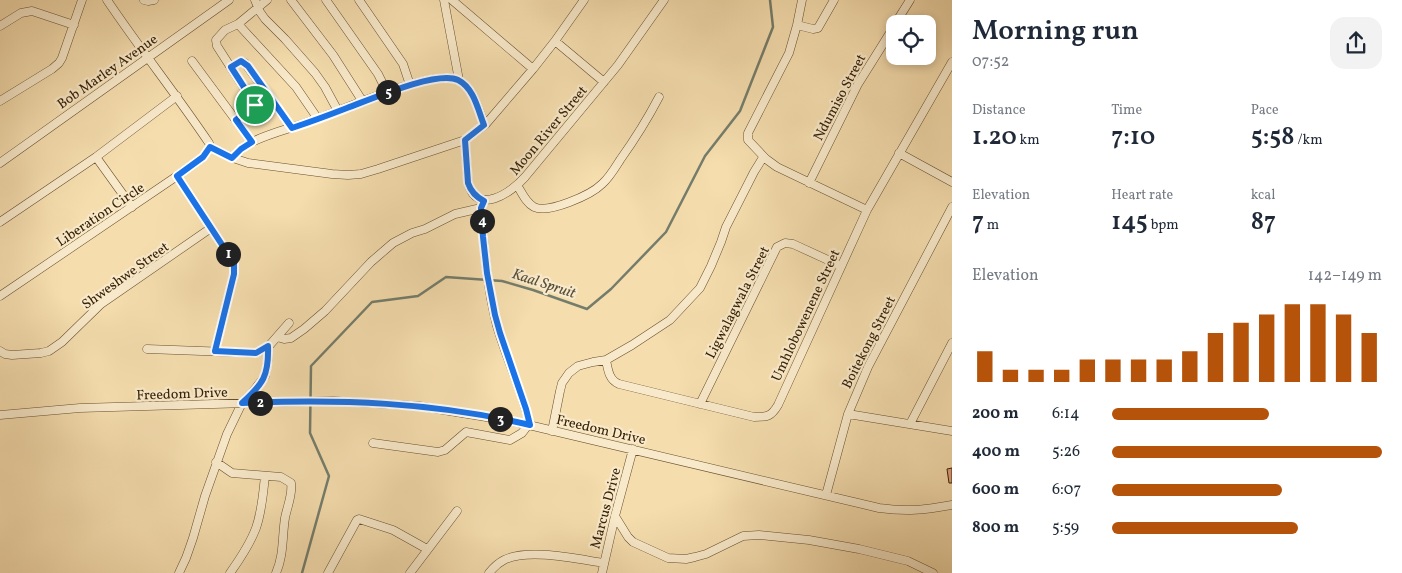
<!DOCTYPE html>
<html lang="en">
<head>
<meta charset="utf-8">
<style>
	:root { --surface:#fff; --page:#f2f2f3; --text:#1f2937; --muted:#747a83; --accent:#b45309 }
	body { margin:0; font-family:Vollkorn,serif; background:var(--page); color:var(--text); height:100vh; display:flex; flex-direction:column; font-size:19px; white-space:nowrap }
	* { box-sizing:border-box; margin:0 }
	p { font-size:16px; color:var(--muted) }
	.icon { flex:none; width:28px; height:28px; fill:none; stroke:currentColor; stroke-width:2; stroke-linecap:round; stroke-linejoin:round }
	.map { position:relative; flex:1; overflow:hidden }
	.panel { display:flex; flex-direction:column; background:var(--surface); width:450px }
	.panel>* { flex:none }
	.tools { position:absolute; left:886px; top:15px; display:grid; gap:10px }
	.tools a { display:grid; place-items:center; width:50px; height:50px; border-radius:10px; background:var(--surface); box-shadow:0 2px 8px #0003; font-size:25px }
	.pin { position:absolute; display:grid; place-items:center; width:42px; height:42px; color:#fff; margin:-21px; border:2px solid #fff; border-radius:50%; box-shadow:0 1px 5px #0007 }
	.km { position:absolute; width:25px; height:25px; margin:-12px; border-radius:50%; background:#222; color:#fff; font-size:14px; line-height:25px; text-align:center }
	.round { display:grid; place-items:center; flex:none; width:52px; height:52px; border-radius:15px; background:var(--page) }
	.head { display:flex; align-items:center; justify-content:space-between; height:85px; padding:0 20px }
	h1 { font-size:28px; font-weight:600; line-height:38px }
	.metrics { display:grid; grid-template-columns:repeat(3,1fr); gap:8px; height:85px; padding:5px 20px }
	.metrics div { display:grid; align-content:center }
	.metrics b { font-size:25px; font-weight:600 }
	.metrics small { font-size:14px; font-weight:400 }
	.metrics p { font-size:14px }
	.chart { height:140px; padding:10px 20px }
	.chart p { display:flex; justify-content:space-between }
	.chart svg { width:100%; height:90px; margin-top:5px; stroke:var(--accent); stroke-width:6 }
	ul { padding:0 20px; list-style:none; font-size:16px }
	li { display:grid; grid-template-columns:80px 60px 1fr; align-items:center; height:38px }
	li i { height:12px; border-radius:6px; background:var(--accent) }
	main { display:flex; flex:1; min-height:0 }
	.map>svg:first-child { display:block }
	.lines { fill:none; stroke-linecap:round; stroke-linejoin:round }
	.stream { stroke:#747d6c; stroke-width:2.5 }
	.building { fill:#e3a181; stroke:#372005 }
	.minor-casing { stroke:#664f2f; stroke-width:9 }
	.minor { stroke:#f8e9ca; stroke-width:8 }
	.route-casing { stroke:#fff; stroke-width:10 }
	.route { stroke:#1a73e8; stroke-width:6 }
	.labels { text-anchor:middle; stroke-width:4.5; stroke-linejoin:round; paint-order:stroke }
	.street-label { font-size:14px; fill:#372005; stroke:#f8e9ca }
	.water-label { font-size:15px; font-style:italic; fill:#564e39; stroke:#f8e9ca }
</style>
</head>
<body>
<main>
<div class="map">
<svg width="952" height="573" viewBox="0 0 952 573">
	<rect width="100%" height="100%" fill="#f5ddae"/>
	<filter id="stains"><feTurbulence type="fractalNoise" baseFrequency=".004" numOctaves="4"/><feColorMatrix values="0 0 0 0 .2 0 0 0 0 .09 0 0 0 0 .02 0 0 0 .5 -.17"/></filter>
	<radialGradient id="worn" r=".72"><stop offset=".6" stop-color="#630" stop-opacity="0"/><stop offset="1" stop-color="#630" stop-opacity=".3"/></radialGradient>
	<g class="lines">
		<!-- stream -->
		<path class="stream" d="M302 573 329 476 310 433 311 366 372 302 418 296 446 277 502 281 533 290 587 309 611 289 666 232 705 156 740 111 773 27 770 0"/>
	</g>
	<!-- building -->
	<path class="building" d="M952 468V483H949L947 469Z"/>
	<g class="lines">
		<!-- minor casing -->
		<g class="minor-casing">
			<path id="minor" d="M107 0C140 49 176 94 209 143L210 147 233 158 248 163 332 174 348 175 361 174 378 169 465 140 485 125 533 69 555 41 584 0
				M144 0 148 1 154 0
				M255 0 260 12 265 19 285 39 315 73 325 87 338 111
				M291 0 333 55 363 102
				M326 0 378 74 387 92
				M359 0 403 64 410 85
				M444 0 459 80
				M452 0 533 69
				M802 0 797 25 789 53 748 133V140L766 159 777 167 867 210
				M238 24 296 87 318 119
				M895 24 910 0
				M797 25 813 29 818 28 834 0
				M0 26 21 13 32 11 74 25
				M555 41 604 82
				M192 61 252 142
				M231 67 241 61 245 63 292 128
				M0 101 52 69 59 63 62 58 82 0
				M236 120 253 108 255 105 217 46 216 40 225 30 238 24 267 0
				M465 140 468 183C477 216 511 193 525 177L618 65 664 0
				M899 153 952 182
				M96 157 132 207
				M233 158C237 152 243 147 250 143 269 133 293 128 314 120 343 110 428 71 455 79 473 84 478 110 485 125
				M0 163 229 0
				M177 176 234 263V274L215 351
				M809 183 858 84 895 25
				M517 185C522 193 526 203 534 207 548 214 591 195 602 184 609 178 615 168 620 160 635 139 647 120 659 97
				M481 208C484 247 487 288 497 326 507 360 522 391 530 425
				M0 222 96 157 177 96
				M0 296 177 176 203 157 210 147
				M277 337 284 339 291 338 304 329 325 311 371 262 393 243 412 233 425 229 455 214 481 208 484 201
				M147 349 256 353 268 347 289 323
				M0 351 5 354 12 355 41 353 49 351 62 342 101 304 211 228
				M606 360C608 370 609 380 619 384L754 417C767 417 771 417 778 405L867 210 952 62
				M700 404 777 247 785 243 793 244 841 266
				M848 414 952 431
				M0 415 80 408 282 402 333 401 419 406 516 422 879 508C906 512 925 510 952 505
				M910 424 952 343
				M552 431 560 391 562 383 569 373 578 366 593 362 606 360 632 345 670 320 700 288 711 266 721 242 726 227 754 172 762 159H766
				M373 443 438 452 445 450 466 432 510 440 522 433 528 425
				M216 462 232 473 281 477 291 483C293 494 287 507 285 518 282 537 284 555 276 573
				M826 495 848 414 868 367 952 207
				M615 516 628 537 633 542 668 558 686 559 695 557 706 554 743 536 759 535 809 540 859 549 908 561 933 573
				M179 573 186 558 193 538 205 496 227 434 242 403 252 393 265 376 268 360V347
				M230 573C240 559 250 544 256 528 262 511 263 494 265 476
				M328 573 357 520 359 519 393 530 427 549
				M410 573 457 511
				M489 573C493 568 498 563 504 560 528 548 577 559 604 563
				M602 573 615 516 633 449"/>
		</g>
		<!-- minor -->
		<use href="#minor" class="minor"/>
	</g>
	<g class="lines">
		<!-- route casing -->
		<g class="route-casing">
			<path id="route" d="M241 61 248 66 292 128C310 122 329 115 347 108 369 100 437 70 458 80 474 88 478 110 484 125L465 140 468 183C471 192 476 197 484 201L481 208 483 237 487 273 495 315 500 333 526 409 530 425C434 402 339 399 242 403 263 384 269 376 268 346L256 353 215 351 234 274V263L177 176 203 157 210 147 232 158 241 149 252 142 236 120 255 106 253 101 231 67Z"/>
		</g>
		<!-- route -->
		<use href="#route" class="route"/>
	</g>
	<g class="labels">
		<!-- street labels -->
		<g class="street-label">
			<text transform="translate(107 71) rotate(-35)" y="5">Bob Marley Avenue</text>
			<text transform="translate(839 97) rotate(-62)" y="5">Ndumiso Street</text>
			<text transform="translate(548 130) rotate(-50)" y="5">Moon River Street</text>
			<text transform="translate(100 214) rotate(-34)" y="5">Liberation Circle</text>
			<text transform="translate(125 275) rotate(-36)" y="5">Shweshwe Street</text>
			<text transform="translate(737 302) rotate(-63)" y="5">Ligwalagwala Street</text>
			<text transform="translate(805 315) rotate(-65)" y="5">Umhlobowenene Street</text>
			<text transform="translate(868 342) rotate(-63)" y="5">Boitekong Street</text>
			<text transform="translate(182 393) rotate(-2)" y="5">Freedom Drive</text>
			<text transform="translate(601 429) rotate(13)" y="5">Freedom Drive</text>
			<text transform="translate(605 508) rotate(-75)" y="5">Marcus Drive</text>
		</g>
		<!-- water labels -->
		<g class="water-label">
			<text transform="translate(544 283) rotate(18)" y="5">Kaal Spruit</text>
		</g>
	</g>
	<rect width="100%" height="100%" filter="url(#stains)"/>
	<rect width="100%" height="100%" fill="url(#worn)"/>
</svg>
<div class="tools">
<a><svg class="icon" aria-label="locate" viewBox="0 0 24 24"><circle cx="12" cy="12" r="6"/><path d="M12 2v4M12 18v4M2 12h4M18 12h4"/></svg></a>
</div>
<div class="pin" style="left:255px;top:105px;background:#1e9e55"><svg class="icon" aria-label="arrive" viewBox="0 0 24 24"><path d="M6 21V4h12l-3 4 3 4H6"/></svg></div>
<b class="km" style="left:228px;top:254px">1</b>
<b class="km" style="left:260px;top:403px">2</b>
<b class="km" style="left:500px;top:419px">3</b>
<b class="km" style="left:482px;top:221px">4</b>
<b class="km" style="left:388px;top:92px">5</b>
</div>
<section class="panel">
<div class="head"><div><h1>Morning run</h1><p>07:52</p></div><a class="round"><svg class="icon" aria-label="share" viewBox="0 0 24 24"><path d="M12 15V3M7 8l5-5 5 5M5 13v7h14v-7"/></svg></a></div>
<div class="metrics">
<div><p>Distance</p><b>1.20<small> km</small></b></div>
<div><p>Time</p><b>7:10</b></div>
<div><p>Pace</p><b>5:58<small> /km</small></b></div>
</div>
<div class="metrics">
<div><p>Elevation</p><b>7<small> m</small></b></div>
<div><p>Heart rate</p><b>145<small> bpm</small></b></div>
<div><p>kcal</p><b>87</b></div>
</div>
<div class="chart"><p><span>Elevation</span>142–149 m</p>
<svg viewBox="0 0 160 44" preserveAspectRatio="none"><path d="M5 44V29M15 44V38M25 44V38M35 44V38M45 44V33M55 44V33M65 44V33M75 44V33M85 44V29M95 44V20M105 44V15M115 44V11M125 44V6M135 44V6M145 44V11M155 44V20"/></svg>
</div>
<ul>
<li><b>200 m</b>6:14<i style="width:58%"></i></li>
<li><b>400 m</b>5:26<i style="width:100%"></i></li>
<li><b>600 m</b>6:07<i style="width:63%"></i></li>
<li><b>800 m</b>5:59<i style="width:69%"></i></li>
</ul>
</section>
</main>
</body>
</html>
